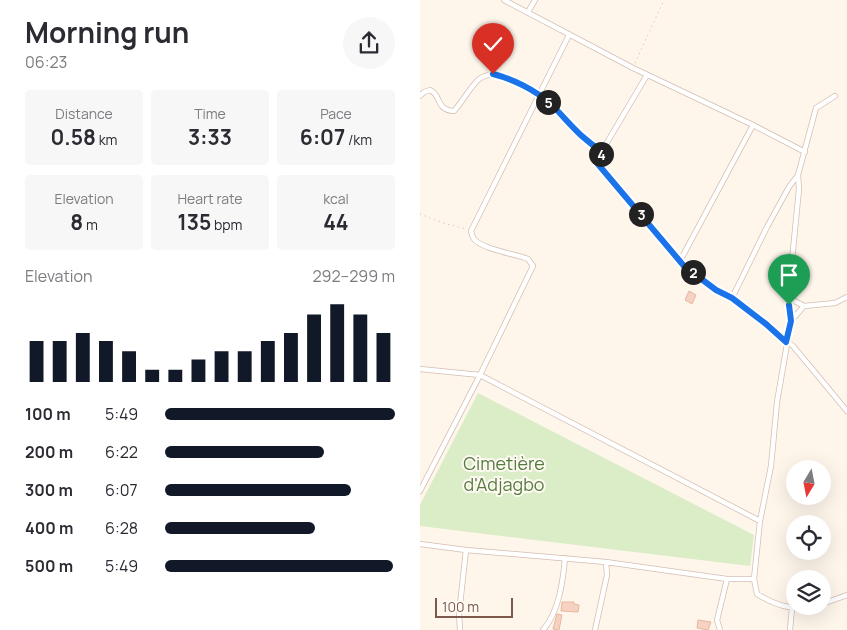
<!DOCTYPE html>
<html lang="en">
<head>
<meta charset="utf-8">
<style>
	:root { --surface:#fff; --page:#f7f7f7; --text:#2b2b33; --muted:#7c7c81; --accent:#111827 }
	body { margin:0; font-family:Manrope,sans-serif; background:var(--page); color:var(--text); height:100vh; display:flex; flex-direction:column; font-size:19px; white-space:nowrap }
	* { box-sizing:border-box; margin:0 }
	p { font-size:16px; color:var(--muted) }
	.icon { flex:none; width:28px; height:28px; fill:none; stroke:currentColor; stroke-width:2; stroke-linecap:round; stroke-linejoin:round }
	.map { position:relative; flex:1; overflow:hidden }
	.panel { display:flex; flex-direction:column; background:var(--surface); width:420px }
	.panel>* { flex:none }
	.needle { width:32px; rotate:190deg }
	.fabs { position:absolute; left:366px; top:460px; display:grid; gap:10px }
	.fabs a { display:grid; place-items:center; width:45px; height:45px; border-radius:50%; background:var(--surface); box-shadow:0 5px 20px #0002; font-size:25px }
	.scale { position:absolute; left:15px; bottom:12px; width:78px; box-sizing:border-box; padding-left:5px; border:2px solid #7c594b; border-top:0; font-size:14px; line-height:18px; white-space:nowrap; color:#7c594b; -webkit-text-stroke:4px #fff9f3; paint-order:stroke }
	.pin { position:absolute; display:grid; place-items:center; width:42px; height:42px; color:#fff; margin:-51px -21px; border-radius:50% 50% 50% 0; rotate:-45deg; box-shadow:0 0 5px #0007 }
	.pin .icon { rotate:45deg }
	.km { position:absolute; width:25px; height:25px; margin:-12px; border-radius:50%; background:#222; color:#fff; font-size:14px; line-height:25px; text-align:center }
	.round { display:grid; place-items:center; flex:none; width:52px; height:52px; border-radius:26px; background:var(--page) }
	.head { display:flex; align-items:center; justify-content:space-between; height:85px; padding:0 25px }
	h1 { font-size:28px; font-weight:700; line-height:38px }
	.metrics { display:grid; grid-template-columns:repeat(3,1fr); gap:8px; height:85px; padding:5px 25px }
	.metrics div { display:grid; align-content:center; border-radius:5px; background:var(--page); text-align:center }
	.metrics b { font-size:21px; font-weight:700 }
	.metrics small { font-size:14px; font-weight:400 }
	.metrics p { font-size:14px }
	.chart { height:140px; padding:10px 25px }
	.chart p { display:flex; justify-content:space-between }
	.chart svg { width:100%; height:90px; margin-top:5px; stroke:var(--accent); stroke-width:6 }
	ul { padding:0 25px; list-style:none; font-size:16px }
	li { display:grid; grid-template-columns:80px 60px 1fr; align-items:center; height:38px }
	li i { height:12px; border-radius:6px; background:var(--accent) }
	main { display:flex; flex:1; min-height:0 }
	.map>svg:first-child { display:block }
	.green { fill:#daedc7 }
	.building { fill:#f5d2c1; stroke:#e9b7a0 }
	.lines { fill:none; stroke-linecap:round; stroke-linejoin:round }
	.street-casing { stroke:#d4beb2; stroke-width:6 }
	.path { stroke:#dbb5a3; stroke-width:1; stroke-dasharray:1 4; stroke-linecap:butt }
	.street { stroke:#fff; stroke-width:4.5 }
	.route-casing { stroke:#fff; stroke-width:10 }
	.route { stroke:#1a73e8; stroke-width:6 }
	.labels { text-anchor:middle; stroke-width:4; stroke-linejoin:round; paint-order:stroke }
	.park-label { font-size:18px; fill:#557c3f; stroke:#fff9f3 }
</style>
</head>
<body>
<main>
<section class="panel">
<div class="head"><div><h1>Morning run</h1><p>06:23</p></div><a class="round"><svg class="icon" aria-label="share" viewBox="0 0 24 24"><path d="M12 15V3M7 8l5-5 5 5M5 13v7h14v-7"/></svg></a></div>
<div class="metrics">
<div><p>Distance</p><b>0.58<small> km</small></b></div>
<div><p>Time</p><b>3:33</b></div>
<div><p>Pace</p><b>6:07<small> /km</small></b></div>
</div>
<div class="metrics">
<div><p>Elevation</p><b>8<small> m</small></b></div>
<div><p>Heart rate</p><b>135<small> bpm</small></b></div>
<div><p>kcal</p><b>44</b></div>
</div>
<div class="chart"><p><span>Elevation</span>292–299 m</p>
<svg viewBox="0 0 160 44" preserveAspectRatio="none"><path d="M5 44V24M15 44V24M25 44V20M35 44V24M45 44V29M55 44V38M65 44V38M75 44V33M85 44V29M95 44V29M105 44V24M115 44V20M125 44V11M135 44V6M145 44V11M155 44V20"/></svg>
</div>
<ul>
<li><b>100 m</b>5:49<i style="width:100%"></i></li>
<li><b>200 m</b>6:22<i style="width:69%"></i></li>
<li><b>300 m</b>6:07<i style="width:81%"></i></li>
<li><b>400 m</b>6:28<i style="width:65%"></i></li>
<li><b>500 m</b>5:49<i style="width:99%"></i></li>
</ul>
</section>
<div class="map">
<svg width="427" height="630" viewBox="0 0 427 630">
	<rect width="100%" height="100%" fill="#fef5eb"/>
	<!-- green -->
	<path class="green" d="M58 393 334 535 330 566 0 526V505Z"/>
	<!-- building -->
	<path class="building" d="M269 291 276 295 272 304 265 300Z
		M142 602H154V604L159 605 158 612 141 611Z
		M137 614 142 615 139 630 133 629Z
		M278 620 291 622 288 630 277 628Z"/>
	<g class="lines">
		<!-- street casing -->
		<g class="street-casing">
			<path id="street" d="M84 0 213 68 333 125 385 152
				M108 12 115 0
				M227 75 182 151 177 163 229 223 260 261 296 290 312 298 373 346 427 411
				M0 96 4 92 10 90C22 95 15 110 34 111 43 101 49 89 58 80 75 65 103 86 119 94
				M378 175 379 189 368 301 371 321 357 402 351 466 340 521 334 579 337 594C355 605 372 611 393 606
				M260 261 333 125
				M312 298 347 227 369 187 378 175 396 108 415 96
				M369 298 384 306 415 303 427 297
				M371 321 384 306
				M0 369 60 375 340 521
				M0 491 60 375 113 266 108 259C95 254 62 249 54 239 53 238 51 232 51 231L149 35
				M0 544 46 550 186 562 307 579H334
				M402 604 427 595
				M40 630 39 614 46 550
				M123 630C139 612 143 581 145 558
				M175 630 187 575 186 562
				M300 630 297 620 307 579
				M370 630 372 608"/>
		</g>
		<!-- path -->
		<path class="path" d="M215 63 244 0
			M123 98 162 137 179 149
			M0 214 23 223 46 229"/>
		<!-- street -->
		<use href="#street" class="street"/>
	</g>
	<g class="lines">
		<!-- route casing -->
		<g class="route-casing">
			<path id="route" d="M73 74C93 79 115 90 131 104 148 121 161 139 182 151L177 163 264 266 296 290 312 298 346 324 366 342 371 321 369 305"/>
		</g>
		<!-- route -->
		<use href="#route" class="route"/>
	</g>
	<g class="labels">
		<!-- park labels -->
		<g class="park-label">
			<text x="84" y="470">Cimetière<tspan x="84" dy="21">d'Adjagbo</tspan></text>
		</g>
	</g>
</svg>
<div class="fabs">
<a><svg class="needle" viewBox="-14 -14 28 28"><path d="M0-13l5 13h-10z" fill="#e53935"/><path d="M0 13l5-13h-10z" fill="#7c7c81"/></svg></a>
<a><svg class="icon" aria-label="locate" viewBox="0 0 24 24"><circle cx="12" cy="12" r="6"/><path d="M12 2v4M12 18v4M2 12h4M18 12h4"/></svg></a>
<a><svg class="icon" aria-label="layers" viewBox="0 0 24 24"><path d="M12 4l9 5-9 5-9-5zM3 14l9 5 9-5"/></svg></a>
</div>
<div class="scale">100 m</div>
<div class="pin" style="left:369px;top:305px;background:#1e9e55"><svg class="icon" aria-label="arrive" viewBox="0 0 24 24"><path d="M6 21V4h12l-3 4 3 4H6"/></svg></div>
<div class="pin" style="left:73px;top:74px;background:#d93025"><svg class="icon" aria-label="check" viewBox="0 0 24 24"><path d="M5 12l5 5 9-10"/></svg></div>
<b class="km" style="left:273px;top:272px">2</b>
<b class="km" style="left:221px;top:214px">3</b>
<b class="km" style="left:181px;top:154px">4</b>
<b class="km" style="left:128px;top:102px">5</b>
</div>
</main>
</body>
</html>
